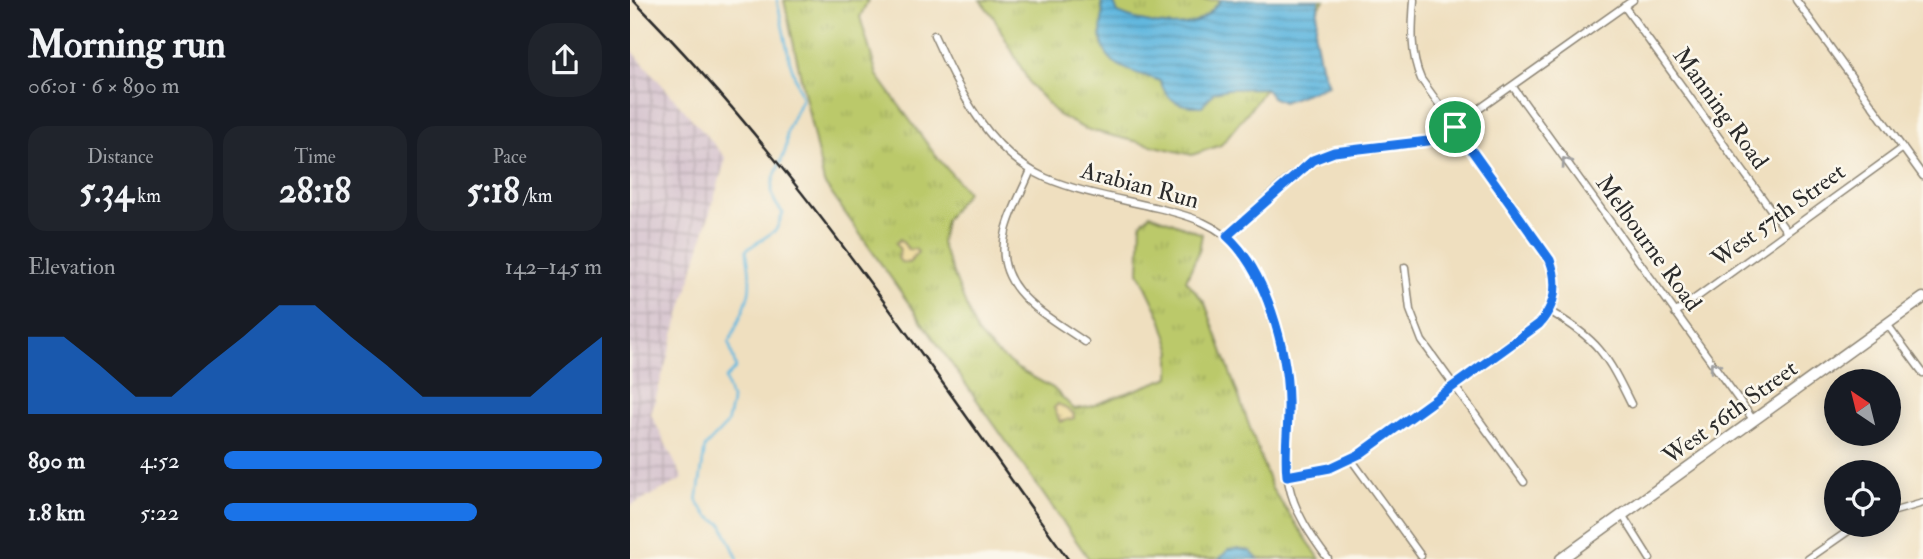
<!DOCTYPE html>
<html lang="en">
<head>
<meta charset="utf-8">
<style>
	:root { --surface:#171b24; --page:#20242c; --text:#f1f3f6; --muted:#9ea1a6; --accent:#1a73e8 }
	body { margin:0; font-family:"IM FELL Double Pica",serif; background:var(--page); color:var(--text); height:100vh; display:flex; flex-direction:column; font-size:26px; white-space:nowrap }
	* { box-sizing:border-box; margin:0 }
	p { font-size:23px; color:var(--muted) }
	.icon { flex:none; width:38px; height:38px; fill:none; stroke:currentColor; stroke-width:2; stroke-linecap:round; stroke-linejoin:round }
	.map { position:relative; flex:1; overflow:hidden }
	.details { display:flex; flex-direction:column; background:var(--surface); width:630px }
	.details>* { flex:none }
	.needle { width:46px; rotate:325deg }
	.fabs { position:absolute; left:1194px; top:369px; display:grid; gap:14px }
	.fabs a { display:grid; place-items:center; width:77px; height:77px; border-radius:50%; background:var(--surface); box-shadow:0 4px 18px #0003; font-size:35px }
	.pin { position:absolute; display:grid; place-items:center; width:60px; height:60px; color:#fff; margin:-30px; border:4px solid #fff; border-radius:50%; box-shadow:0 2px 7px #0007 }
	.round { display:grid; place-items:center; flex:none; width:74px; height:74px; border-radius:28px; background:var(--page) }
	.head { display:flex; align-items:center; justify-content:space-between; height:119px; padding:0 28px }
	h1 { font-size:38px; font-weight:800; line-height:52px }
	.figures { display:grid; grid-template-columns:repeat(3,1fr); gap:10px; height:119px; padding:7px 28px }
	.figures div { display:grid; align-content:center; border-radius:18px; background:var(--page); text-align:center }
	.figures b { font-size:35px; font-weight:800 }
	.figures small { font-size:19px; font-weight:400 }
	.figures p { font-size:19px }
	.chart { height:196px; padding:14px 28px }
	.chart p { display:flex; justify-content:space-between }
	.chart svg { width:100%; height:126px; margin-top:7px; fill:var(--accent); opacity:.7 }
	ul { padding:0 28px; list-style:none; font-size:23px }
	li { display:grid; grid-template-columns:112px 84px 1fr; align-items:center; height:52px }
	li i { height:18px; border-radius:9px; background:var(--accent) }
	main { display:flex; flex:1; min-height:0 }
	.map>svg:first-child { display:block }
	.industrial { fill:url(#industrial-grid) }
	.grass { fill:url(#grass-tufts); stroke:#737a4b; stroke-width:2 }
	.sand { fill:url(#sand-dots); stroke:#8c8264; stroke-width:2 }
	.water { fill:url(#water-rules); stroke:#467285; stroke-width:2 }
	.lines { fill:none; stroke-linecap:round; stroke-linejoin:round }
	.stream { stroke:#62b8df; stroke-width:2.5 }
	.street-casing { stroke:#8d8575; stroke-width:9 }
	.primary-casing { stroke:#8d8575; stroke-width:13 }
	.street { stroke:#fff; stroke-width:6 }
	.primary { stroke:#fff; stroke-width:10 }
	.rail { stroke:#2b2b2b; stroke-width:2.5 }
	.oneway { stroke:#a0a0a0 }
	.route-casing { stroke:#fff; stroke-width:14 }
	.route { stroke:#1a73e8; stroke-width:9 }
	.labels { text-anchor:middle; stroke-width:5; stroke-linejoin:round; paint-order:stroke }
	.street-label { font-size:24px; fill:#2b2b2b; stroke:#fbf7ec }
</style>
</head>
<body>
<main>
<section class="details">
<div class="head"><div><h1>Morning run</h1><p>06:01 · 6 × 890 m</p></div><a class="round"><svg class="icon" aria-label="share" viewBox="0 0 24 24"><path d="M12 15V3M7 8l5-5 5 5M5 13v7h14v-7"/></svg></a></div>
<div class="figures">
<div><p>Distance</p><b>5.34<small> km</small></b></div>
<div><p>Time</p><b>28:18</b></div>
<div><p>Pace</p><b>5:18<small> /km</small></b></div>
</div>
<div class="chart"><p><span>Elevation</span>142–145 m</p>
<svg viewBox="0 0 160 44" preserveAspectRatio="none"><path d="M0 44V17L10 17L20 27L30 38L40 38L50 27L60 17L70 6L80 6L90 17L100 27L110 38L120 38L130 38L140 38L150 27L160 17V44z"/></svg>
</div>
<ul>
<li><b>890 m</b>4:52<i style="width:100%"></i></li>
<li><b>1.8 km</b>5:22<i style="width:67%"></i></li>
</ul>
</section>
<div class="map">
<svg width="1293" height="559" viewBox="0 0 1293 559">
	<defs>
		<pattern id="industrial-grid" width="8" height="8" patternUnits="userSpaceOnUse" patternTransform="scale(1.75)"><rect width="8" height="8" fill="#d1bdcb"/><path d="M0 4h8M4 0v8" fill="none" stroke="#aa9aa5"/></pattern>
		<pattern id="grass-tufts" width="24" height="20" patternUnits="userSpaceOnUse" patternTransform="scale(1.75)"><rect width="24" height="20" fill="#bbc96b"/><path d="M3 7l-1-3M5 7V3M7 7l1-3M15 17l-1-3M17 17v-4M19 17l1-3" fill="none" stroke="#a1ad5d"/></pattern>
		<pattern id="sand-dots" width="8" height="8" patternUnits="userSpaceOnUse" patternTransform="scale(1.75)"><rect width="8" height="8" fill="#eeda9e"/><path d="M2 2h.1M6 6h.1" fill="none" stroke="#cb8" stroke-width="1.8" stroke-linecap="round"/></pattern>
		<pattern id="water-rules" width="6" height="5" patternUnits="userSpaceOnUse" patternTransform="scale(1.75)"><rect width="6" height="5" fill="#62b8df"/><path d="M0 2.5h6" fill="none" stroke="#5196b5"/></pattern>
	</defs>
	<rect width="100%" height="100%" fill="#fbf7ec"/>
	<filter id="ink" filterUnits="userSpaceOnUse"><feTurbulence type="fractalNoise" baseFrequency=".0143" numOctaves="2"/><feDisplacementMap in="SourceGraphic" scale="14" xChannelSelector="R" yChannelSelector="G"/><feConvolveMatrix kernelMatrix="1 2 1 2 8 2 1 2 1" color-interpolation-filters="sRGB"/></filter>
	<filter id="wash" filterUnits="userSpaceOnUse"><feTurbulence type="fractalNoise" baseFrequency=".00686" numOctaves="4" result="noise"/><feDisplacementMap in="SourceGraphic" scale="28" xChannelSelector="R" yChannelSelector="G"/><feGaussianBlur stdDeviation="1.57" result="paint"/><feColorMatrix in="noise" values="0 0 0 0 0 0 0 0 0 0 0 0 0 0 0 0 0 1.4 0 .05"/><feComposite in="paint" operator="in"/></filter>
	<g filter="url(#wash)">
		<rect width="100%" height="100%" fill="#efdfbf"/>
		<!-- industrial -->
		<path class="industrial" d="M0 48 96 158 21 414 53 479 0 506Z"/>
		<!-- grass -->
		<path class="grass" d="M154 0H238L230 17 247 75 306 156 337 192 315 220 311 243 347 333 363 350 388 369 423 388 444 409 459 407 540 377V357L542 352 531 318 509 272 511 223 520 214 572 234 569 251 556 280 575 303 642 489 690 559H459L194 183Z
			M350 0H694L625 103 591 145 562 155 455 129 428 115 400 84 363 16Z"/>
		<!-- sand -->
		<path class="sand" d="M270 239 279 250 285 249 288 252 279 263 271 262 268 258 270 250 266 243Z
			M428 404 443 413 444 418 430 422 424 408Z"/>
		<!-- water -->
		<path class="water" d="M471 0H483L488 13C510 22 543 31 566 22 576 18 584 8 591 0H689L685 35 691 66 698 85 653 102 642 97 635 88 598 89 584 92 572 106C551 107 537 102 530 81 504 71 472 69 471 33 471 22 475 11 471 0Z
			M607 549 620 551 628 559H589L598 550Z"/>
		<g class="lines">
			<!-- stream -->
			<path class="stream" d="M108 559 92 524 78 516 67 502 75 447 97 424 102 402 95 379 106 368 99 343C116 302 126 296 116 250L146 230 153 213C131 190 147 174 155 151 158 144 155 136 158 129 162 118 168 108 172 98L160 62 147 0"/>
		</g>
	</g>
	<g filter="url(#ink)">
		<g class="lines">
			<!-- street casing -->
			<g class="street-casing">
				<path id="street" d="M1166 0 1293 176
					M994 6 1157 232
					M304 35C329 90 358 152 416 178 451 193 491 199 528 208 560 216 589 224 611 251 639 285 657 356 658 400 659 429 652 456 659 485 665 513 681 536 698 559
					M883 87 1124 421
					M401 170C393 190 381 210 376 231 361 289 415 314 455 342
					M597 236C623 213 670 160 703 152 738 144 777 150 811 136L1003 0
					M775 267 780 310 792 341 894 482
					M919 311C968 339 977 355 1001 404
					M1045 313 1273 148
					M1257 324 1293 373
					M721 459 791 556
					M657 476 700 468 730 454 909 324C927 304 930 281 918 257L791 79C780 54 782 28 784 0
					M1258 513 1293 503
					M993 516 1020 559
					M1178 559 1227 525"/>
			</g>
			<!-- primary casing -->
			<g class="primary-casing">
				<path id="primary" d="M931 559 1293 298"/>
			</g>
			<!-- street -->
			<use href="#street" class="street"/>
			<!-- primary -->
			<use href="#primary" class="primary"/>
			<!-- rail -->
			<path class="rail" d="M3 0C170 168 300 368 438 559"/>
		</g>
		<!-- one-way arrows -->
		<defs><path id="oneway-chevron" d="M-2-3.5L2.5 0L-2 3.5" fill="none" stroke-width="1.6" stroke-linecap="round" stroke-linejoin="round" transform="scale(1.75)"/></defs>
		<g class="oneway">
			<use href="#oneway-chevron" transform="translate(936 162) rotate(-126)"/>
			<use href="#oneway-chevron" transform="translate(1084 366) rotate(-126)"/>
		</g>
	</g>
	<g class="lines" filter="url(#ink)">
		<!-- route casing -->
		<g class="route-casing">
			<path id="route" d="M825 127 920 260C929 284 926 305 909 324L730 454 700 468 657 476C654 450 659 426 658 400 657 349 636 271 597 236L683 160 704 152 798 141 811 136Z"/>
		</g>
		<!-- route -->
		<use href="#route" class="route"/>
	</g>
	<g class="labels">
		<!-- street labels -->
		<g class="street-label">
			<text transform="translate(1091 108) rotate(54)" y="8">Manning Road</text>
			<text transform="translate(510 185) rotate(15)" y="8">Arabian Run</text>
			<text transform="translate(1148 215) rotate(-36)" y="8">West 57th Street</text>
			<text transform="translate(1019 243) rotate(54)" y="8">Melbourne Road</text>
			<text transform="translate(1100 412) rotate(-36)" y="8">West 56th Street</text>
		</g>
	</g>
</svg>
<div class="fabs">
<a><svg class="needle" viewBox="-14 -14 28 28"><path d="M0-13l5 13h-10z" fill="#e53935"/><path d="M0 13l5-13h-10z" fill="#9ea1a6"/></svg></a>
<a><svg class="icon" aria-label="locate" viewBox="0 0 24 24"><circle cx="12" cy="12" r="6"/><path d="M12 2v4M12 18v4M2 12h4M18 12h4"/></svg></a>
</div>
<div class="pin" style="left:825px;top:127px;background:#1e9e55"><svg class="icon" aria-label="arrive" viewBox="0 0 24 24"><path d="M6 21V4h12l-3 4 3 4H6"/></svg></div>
</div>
</main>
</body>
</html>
